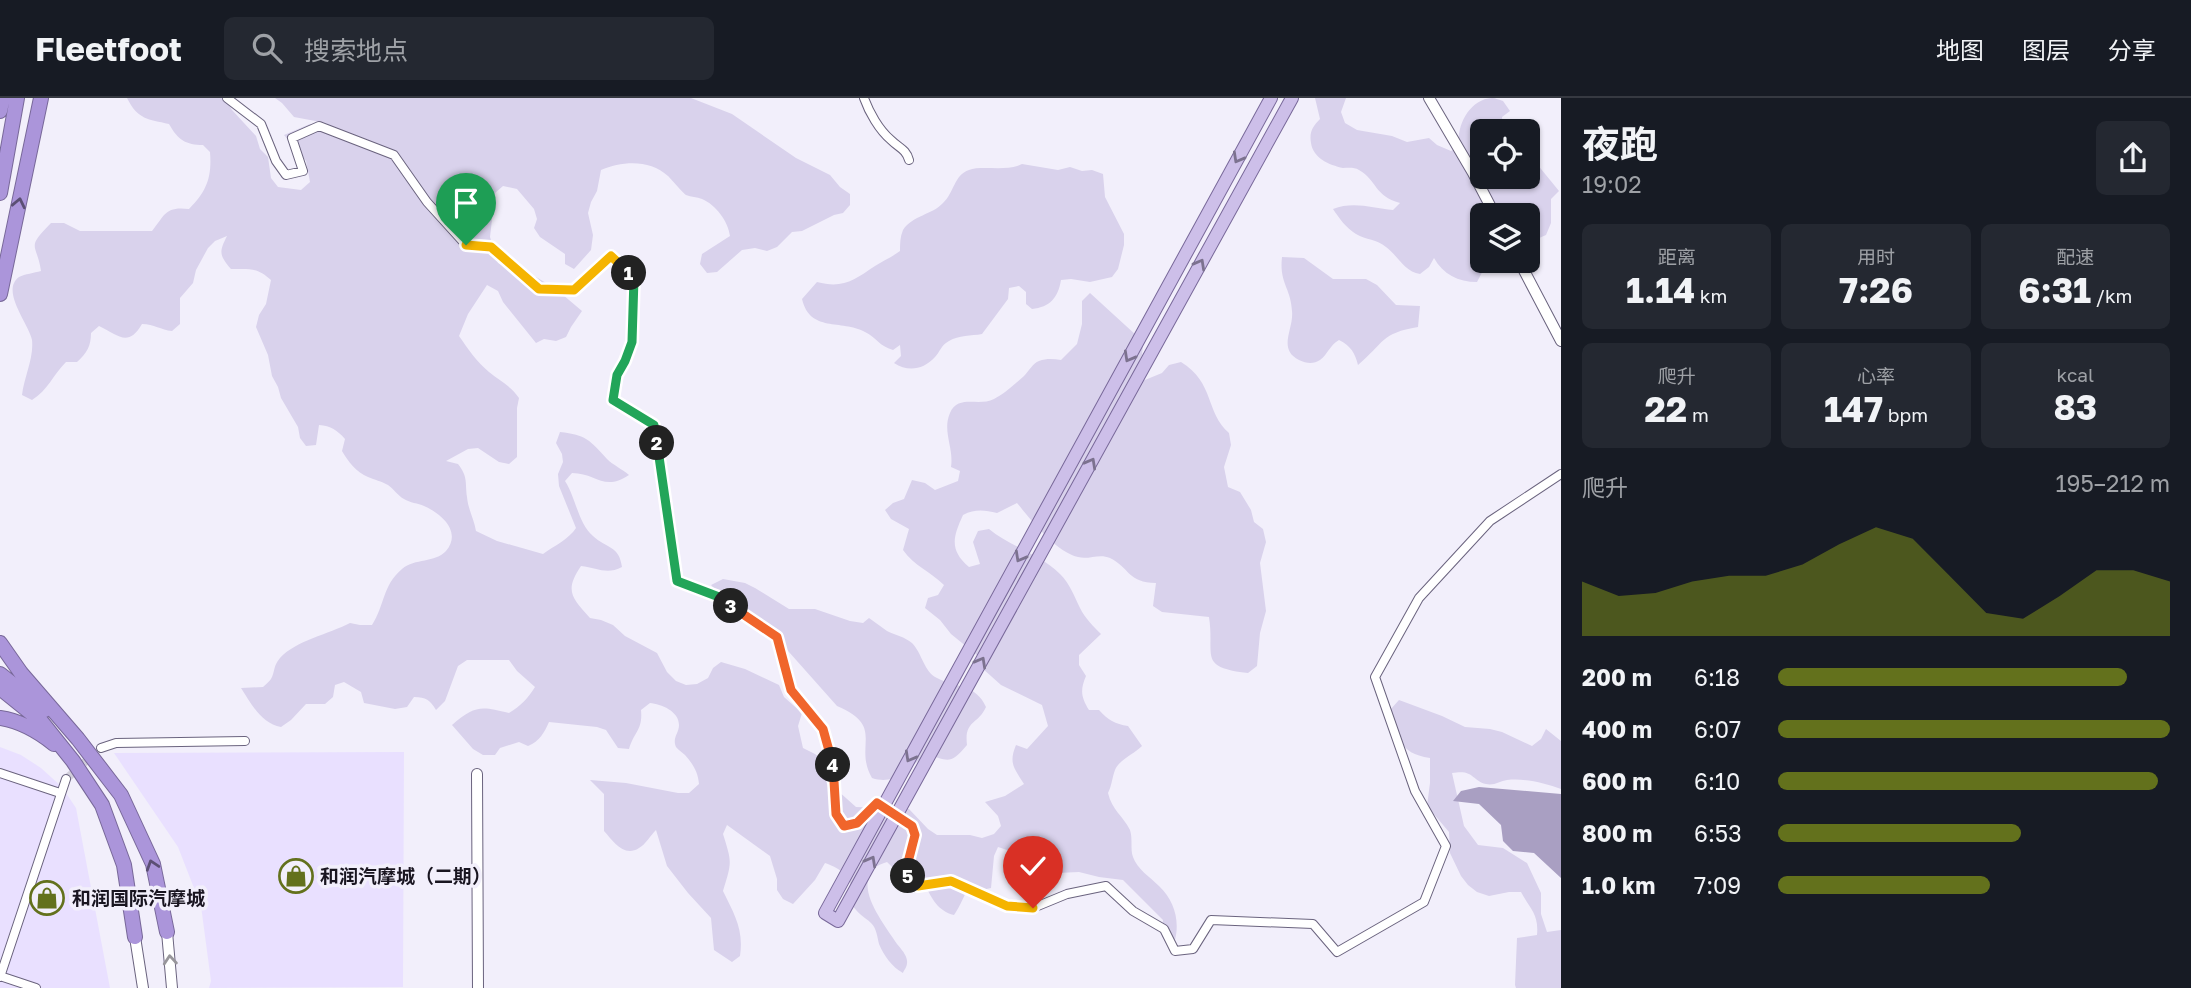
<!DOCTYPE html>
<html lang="zh">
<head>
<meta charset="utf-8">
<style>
	:root { --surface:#171b24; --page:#242831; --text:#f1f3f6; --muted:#9ea1a6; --line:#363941; --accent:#63711c }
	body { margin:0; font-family:"Golos Text","Noto Sans SC",sans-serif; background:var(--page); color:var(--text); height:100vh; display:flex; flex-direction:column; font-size:26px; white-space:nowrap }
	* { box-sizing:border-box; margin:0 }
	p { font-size:23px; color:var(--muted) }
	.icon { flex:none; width:38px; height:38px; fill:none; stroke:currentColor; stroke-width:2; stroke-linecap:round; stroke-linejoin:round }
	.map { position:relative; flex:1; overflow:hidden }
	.panel { display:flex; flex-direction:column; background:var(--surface); width:630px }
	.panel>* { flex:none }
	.controls { position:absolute; left:1470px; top:21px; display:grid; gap:14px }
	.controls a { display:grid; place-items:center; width:70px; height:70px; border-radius:10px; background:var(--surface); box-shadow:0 2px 5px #0004; font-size:35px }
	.pin { position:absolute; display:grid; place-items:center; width:60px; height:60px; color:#fff; margin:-72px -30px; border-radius:50% 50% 50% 0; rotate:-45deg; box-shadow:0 0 7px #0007 }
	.pin .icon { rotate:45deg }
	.km { position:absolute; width:35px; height:35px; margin:-18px; border-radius:50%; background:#222; color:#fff; font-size:19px; line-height:35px; text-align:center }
	.round { display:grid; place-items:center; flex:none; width:74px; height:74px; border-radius:10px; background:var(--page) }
	.headline { display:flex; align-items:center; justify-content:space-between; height:119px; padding:0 21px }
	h1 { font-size:38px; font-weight:700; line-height:52px }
	.figures { display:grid; grid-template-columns:repeat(3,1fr); gap:10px; height:119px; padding:7px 21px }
	.figures div { display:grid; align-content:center; border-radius:10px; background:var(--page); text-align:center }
	.figures b { font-size:35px; font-weight:700 }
	.figures small { font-size:19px; font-weight:400 }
	.figures p { font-size:19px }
	.chart { height:196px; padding:14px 21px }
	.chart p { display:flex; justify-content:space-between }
	.chart svg { width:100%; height:126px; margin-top:7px; fill:var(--accent); opacity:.7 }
	ul { padding:0 21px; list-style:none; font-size:23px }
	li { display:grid; grid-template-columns:112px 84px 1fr; align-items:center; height:52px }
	li i { height:18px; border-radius:9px; background:var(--accent) }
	header { display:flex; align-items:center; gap:42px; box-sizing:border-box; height:98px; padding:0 35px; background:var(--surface); border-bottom:2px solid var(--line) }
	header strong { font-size:33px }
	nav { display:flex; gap:38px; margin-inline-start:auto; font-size:24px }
	.search { width:490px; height:63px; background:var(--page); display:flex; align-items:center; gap:18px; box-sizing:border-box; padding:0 24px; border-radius:10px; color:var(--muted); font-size:26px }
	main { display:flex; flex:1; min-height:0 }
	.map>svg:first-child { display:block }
	.built { fill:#e9e0ff }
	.green { fill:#d9d2ec }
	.water { fill:#a99fc2 }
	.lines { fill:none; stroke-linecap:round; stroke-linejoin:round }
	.street-tunnel { stroke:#d1ceda; stroke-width:8; stroke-dasharray:8 4; stroke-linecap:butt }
	.street-casing { stroke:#6a637e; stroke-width:10 }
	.secondary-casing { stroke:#6a637e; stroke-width:12 }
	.primary-casing { stroke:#786899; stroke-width:14 }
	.highway-casing { stroke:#786899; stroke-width:16 }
	.street { stroke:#fff; stroke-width:8 }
	.secondary { stroke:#fff; stroke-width:10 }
	.primary { stroke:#cdbfe9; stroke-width:12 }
	.highway { stroke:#ab95da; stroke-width:14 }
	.street-bridge-casing { stroke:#6a637e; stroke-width:10; stroke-linecap:butt }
	.street-bridge { stroke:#fff; stroke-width:8 }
	.oneway { stroke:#7c728f }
	.oneway2 { stroke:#5b4f74 }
	.oneway3 { stroke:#98969b }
	.split-1-casing { stroke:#fff; stroke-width:14 }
	.split-2-casing { stroke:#fff; stroke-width:14 }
	.split-3-casing { stroke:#fff; stroke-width:14 }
	.split-4-casing { stroke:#fff; stroke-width:14 }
	.split-5-casing { stroke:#fff; stroke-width:14 }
	.split-6-casing { stroke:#fff; stroke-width:14 }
	.split-1 { stroke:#f5b400; stroke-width:9 }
	.split-2 { stroke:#22a559; stroke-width:9 }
	.split-3 { stroke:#22a559; stroke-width:9 }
	.split-4 { stroke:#f0652b; stroke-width:9 }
	.split-5 { stroke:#f0652b; stroke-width:9 }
	.split-6 { stroke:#f5b400; stroke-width:9 }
	.labels { text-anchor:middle; stroke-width:7; stroke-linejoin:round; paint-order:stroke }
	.poi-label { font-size:19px; font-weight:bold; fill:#191520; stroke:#f2effb; text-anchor:start }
</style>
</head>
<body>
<header>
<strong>Fleetfoot</strong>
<div class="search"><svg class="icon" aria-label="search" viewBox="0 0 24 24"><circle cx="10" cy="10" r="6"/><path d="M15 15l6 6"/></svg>搜索地点</div>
<nav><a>地图</a><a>图层</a><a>分享</a></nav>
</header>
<main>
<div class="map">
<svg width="1561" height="890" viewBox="0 0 1561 890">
	<rect width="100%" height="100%" fill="#f2effb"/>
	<!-- built -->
	<path class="built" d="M0 649 21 657 41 670 62 689 76 710 110 890H0Z
		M404 654 403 889 209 890 211 883 201 808 178 749 114 655Z"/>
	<!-- green -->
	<path class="green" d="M127 0H225L232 12 256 38 260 51 268 59 271 80 278 89 301 92 310 84 306 63 284 37 310 26 332 32 326 25 294 19 282 5 275 0H691L732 16 796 60 830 77 840 89 850 96V107L843 115 834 117 802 133 792 134 777 149 767 153 755 150 742 152 717 174 707 175 700 166 702 156 730 138C728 123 716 107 702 101 697 99 691 99 686 97 683 95 672 82 668 78 650 61 622 63 601 72L597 93 591 104 588 115 593 137 591 152 574 171 565 166V156L540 139 534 130 537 121 534 111 517 91 503 88 495 95 490 139 498 165 524 178 536 179 556 191 582 213 571 229 566 239 556 243 544 241 536 245 503 204 498 193 487 187 468 216 459 238C468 251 477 264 489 274 500 283 511 288 519 300L517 310V359L509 366 499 364 478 350 468 351 446 363 458 366C468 379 465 383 467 399 468 411 474 421 476 433L497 443 543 456C554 448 569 441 576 430L559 388 558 376 563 364 562 356 556 345 560 334C586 337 590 342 607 361 613 367 622 371 629 377 604 394 596 375 572 375L565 383C576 400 578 425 593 438 607 451 619 447 622 469 607 477 597 470 581 468 564 493 572 500 590 520L601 522 613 527 625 538 657 555 667 574 676 583 686 587 697 586 708 580 713 570 721 564 745 571 779 587 784 599 802 615 798 628 803 650 815 656 825 664 824 675 827 686 837 692 856 709 909 711 928 731 937 737H970L982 740 994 736 1001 728 998 718 985 704 1005 698 1024 686C1015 671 1008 666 1016 647L1027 651 1048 628 1042 607 1001 587 982 570 978 558 951 536 940 522 925 510 928 500 938 497 944 487C930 473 914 468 903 452L909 431 891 421 885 412 893 405 904 401 912 382 925 385 935 392 958 383 960 373 951 369C954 350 942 333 950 315 958 296 979 309 994 301 1004 296 1015 286 1024 278 1029 273 1033 265 1039 263 1047 260 1054 261 1061 262L1077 246 1082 226V203L1090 195 1137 238 1143 246 1142 257 1132 279 1140 284 1162 275 1169 267 1181 264C1215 285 1205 314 1229 335L1231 347 1224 369 1228 389 1240 394 1251 412 1254 424 1263 431 1266 444 1260 465 1266 513 1260 535 1257 568 1248 575C1197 569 1215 558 1209 519L1162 514 1153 508 1156 485C1128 485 1129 469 1110 460 1099 455 1089 462 1078 459 1056 454 1031 422 1017 405L997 415C984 412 975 411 963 417 953 439 949 452 969 469L980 466 973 444 978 433 989 431C1011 449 1040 456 1060 476 1070 486 1074 498 1080 510 1085 520 1093 528 1101 536L1079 557V567L1086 578C1080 592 1081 599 1089 612H1099C1108 622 1115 626 1128 628L1142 648C1134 656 1119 662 1115 672 1112 680 1112 687 1108 695 1112 712 1123 718 1130 732 1133 741 1130 751 1133 759 1137 771 1150 779 1159 788 1174 802 1180 822 1175 842L1162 839 1163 822 1123 782 1099 779 1079 774 1057 775 1029 759 998 749 994 758 991 790 982 792 970 787C964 797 961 807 954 817 938 813 932 801 925 787L916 792 887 764C877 767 871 771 868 782 864 802 886 829 897 846 901 851 908 858 907 865 907 869 904 872 903 875 892 869 884 858 879 846 877 839 877 831 871 825 865 819 857 816 852 806 850 801 852 796 851 790 851 777 837 769 825 765L815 782 793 806 783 801 777 792V781L770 758 727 727 723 736C732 765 732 763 723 793 734 816 744 831 740 858L732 864 714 852 711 820 688 795 667 768 656 732C651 737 645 747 639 750 624 760 613 743 604 733V696L590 682 626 685 678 695H689L699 686C698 674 693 666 685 657 682 654 678 652 676 649 672 640 679 635 679 627 679 613 661 606 650 605L641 612C643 632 634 634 629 651L618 650 606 632 597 629 549 624C544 635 540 643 528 648L519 644 500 650 495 657H483L473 651 452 627C475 607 481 608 509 615 521 608 528 600 535 589L517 573 509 562H467L458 568 445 603 436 612C430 602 426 599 414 599L407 609 395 611 364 605 361 594 344 584 335 587 333 599 325 606H306L291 622 281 629C262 626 251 606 241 590L263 589C266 586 269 584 271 581 275 574 273 568 280 560 295 543 329 536 350 525L360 527H372C385 507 382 488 402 471 415 460 435 465 446 453 462 434 442 416 424 408 418 405 410 405 404 401 398 398 394 391 388 387 381 383 375 382 368 379 357 375 347 362 342 353L345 341C337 332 331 328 319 327L316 347 306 348 300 340 298 329 281 300 278 289 272 278 268 257 256 229 259 217 266 206 271 182C257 169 249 171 231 171 219 157 219 154 227 138L215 143 208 150 196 172 193 185 180 200V226L172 233C161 232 154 226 142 226 128 250 118 237 99 228L91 235C91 248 87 255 77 264H66C53 277 48 292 32 302L22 297C24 279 34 260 32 242 29 226 0 193 19 179 25 176 34 175 41 173 37 145 25 151 51 125H64L80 133H152C165 117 165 108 189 111 207 93 212 79 210 54L203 47C186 47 178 42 169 26 148 21 138 22 127 0Z
		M1315 0H1346L1341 14 1345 25 1357 32 1392 38 1407 44 1429 40 1437 47 1451 53 1459 48C1456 29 1469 1 1492 0 1496 0 1499 2 1503 3L1510 13 1502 19 1503 31 1506 33H1482V79H1528V55L1559 93 1551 101V125L1546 137 1528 145V117H1482V163H1488L1477 184C1458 184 1443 176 1434 160L1429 169 1420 176C1405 174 1398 158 1386 149 1377 141 1366 142 1356 136 1346 130 1339 120 1333 111 1353 103 1373 110 1393 112L1400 105C1374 98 1377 82 1359 72 1354 69 1348 70 1343 70 1329 67 1313 60 1311 45 1309 34 1313 28 1320 21Z
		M1022 66 1058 72 1070 69 1082 73 1092 72 1103 76 1105 99 1124 136V147L1118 171 1112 179 1090 184 1071 181 1061 182C1058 200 1050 209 1032 211L1026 206V194L1019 188 1009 190 1008 201 982 236C971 238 959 237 949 243 941 247 940 254 935 259 923 272 908 274 894 265L901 258 900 247 893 252C879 248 877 240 865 234 841 221 810 235 802 201L817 184C843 191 854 182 875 168 883 163 892 159 900 153 900 146 900 139 903 132 913 117 932 117 943 105 954 95 954 77 969 72 981 67 1008 74 1022 66Z
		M1282 159 1304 160 1333 181H1366L1377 187 1396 207 1420 208 1418 229C1381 235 1384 245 1358 267 1355 255 1351 248 1339 242 1329 248 1328 256 1320 262 1314 266 1307 266 1299 262 1277 251 1294 231 1292 213 1291 190 1279 185 1282 159Z
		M723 481 745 485 755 490 789 511H815L850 523 863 525 869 520C875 524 881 529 887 533 895 537 905 539 912 545 922 555 924 574 937 580 956 590 976 586 986 609 978 627 964 622 967 647 950 667 949 663 926 656 909 670 896 688 872 680 853 647 886 629 837 608L781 545 727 504 711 487Z
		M1399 602 1442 618 1465 629 1490 631 1502 634 1532 648 1541 641 1546 631 1561 643V691C1545 685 1525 680 1507 682 1500 683 1494 688 1486 686 1471 682 1474 671 1452 675L1464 728 1478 747 1503 750 1527 765 1541 795V816L1547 834 1561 832V890H1516L1515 887 1517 840 1537 837C1539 816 1530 811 1521 794H1509L1489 798 1477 794 1468 787 1461 778 1450 755 1449 734 1427 708 1430 685V660C1397 655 1400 639 1390 612Z"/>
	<!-- water -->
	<path class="water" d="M1479 689 1561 696V780L1534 755 1513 753 1503 743 1501 727 1479 706 1453 703 1461 693Z"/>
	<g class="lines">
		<!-- street-tunnel -->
		<path class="street-tunnel" d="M66 681 94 656"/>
		<!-- street casing -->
		<g class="street-casing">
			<path id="street" d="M227 0 261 26 276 63 286 77 303 73 292 40 319 28 394 57 427 104 466 147 491 149 539 191 574 193 611 158 634 180 632 244 626 263 617 277 613 302 655 326 677 483 719 500 777 539 791 592 823 631 835 674 836 716 844 728 857 725 877 705
				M864 0C869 14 879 32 891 42 899 50 906 51 909 62
				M101 650 116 645 245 643
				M0 675 60 695
				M912 728C919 751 893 771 918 788L951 783 1007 808 1033 810 1067 796 1106 788 1133 813 1164 831 1175 853 1193 851 1211 822 1313 826 1337 854 1424 804 1446 748 1415 693 1375 579 1419 500 1490 423 1561 376
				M0 878 36 890
				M0 879 66 681"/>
		</g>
		<!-- secondary casing -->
		<g class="secondary-casing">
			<path id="secondary" d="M1429 0 1473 75 1495 117
				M1519 163 1561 243
				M477 676 478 890
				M167 834 172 890
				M135 839 143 890"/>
		</g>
		<!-- primary casing -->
		<g class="primary-casing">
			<path id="primary" d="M1271 0 825 815 838 823 1292 0"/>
		</g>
		<!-- highway casing -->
		<g class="highway-casing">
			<path id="highway" d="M0 13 3 0
				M0 95 17 0
				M0 196 41 0
				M0 545 21 575 78 641 121 697 153 766 167 834
				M0 576 45 612
				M0 590 41 623 73 663 102 707 124 767 135 839
				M0 620C20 623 39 634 54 646"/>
		</g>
		<!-- street -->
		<use href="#street" class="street"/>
		<!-- secondary -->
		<use href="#secondary" class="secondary"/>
		<!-- primary -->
		<use href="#primary" class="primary"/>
		<!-- highway -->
		<use href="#highway" class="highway"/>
		<!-- street-bridge casing -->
		<g class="street-bridge-casing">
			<path id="street-bridge" d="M877 705 912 728"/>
		</g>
		<!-- street-bridge -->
		<use href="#street-bridge" class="street-bridge"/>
	</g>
	<!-- one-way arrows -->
	<defs><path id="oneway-chevron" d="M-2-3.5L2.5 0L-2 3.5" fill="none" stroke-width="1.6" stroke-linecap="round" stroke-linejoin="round" transform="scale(1.75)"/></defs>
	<g class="oneway">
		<use href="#oneway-chevron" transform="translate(1238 60) rotate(119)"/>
		<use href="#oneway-chevron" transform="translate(1200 166) rotate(-61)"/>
		<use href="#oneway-chevron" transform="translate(1129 259) rotate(119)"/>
		<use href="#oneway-chevron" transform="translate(1091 365) rotate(-61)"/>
		<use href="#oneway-chevron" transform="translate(1020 459) rotate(119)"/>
		<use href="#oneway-chevron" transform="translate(981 564) rotate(-61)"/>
		<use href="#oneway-chevron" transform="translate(910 659) rotate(119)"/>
		<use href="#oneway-chevron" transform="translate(871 763) rotate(-61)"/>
	</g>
	<g class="oneway2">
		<use href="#oneway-chevron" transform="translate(19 105) rotate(-78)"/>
		<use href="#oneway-chevron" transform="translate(152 767) rotate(-108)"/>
	</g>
	<use class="oneway3" href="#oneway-chevron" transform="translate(170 862) rotate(-95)"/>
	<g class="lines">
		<!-- split-1 casing -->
		<g class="split-1-casing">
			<path id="split-1" d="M466 147 491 149 539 191 574 192 611 158 629 175"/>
		</g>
		<!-- split-2 casing -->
		<g class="split-2-casing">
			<path id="split-2" d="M629 175 634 180 632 244 625 263 617 277 613 302 654 327 657 345"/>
		</g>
		<!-- split-3 casing -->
		<g class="split-3-casing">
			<path id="split-3" d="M657 345 677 483 719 499 731 508"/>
		</g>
		<!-- split-4 casing -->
		<g class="split-4-casing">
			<path id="split-4" d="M731 508 777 539 791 592 823 631 833 667"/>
		</g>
		<!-- split-5 casing -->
		<g class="split-5-casing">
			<path id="split-5" d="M833 667 836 716 844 728 857 725 877 705 912 728 915 737 906 772 908 778"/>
		</g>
		<!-- split-6 casing -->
		<g class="split-6-casing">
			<path id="split-6" d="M908 778 909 782 918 788 951 783 1007 808 1033 810"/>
		</g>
		<!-- split-1 -->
		<use href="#split-1" class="split-1"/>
		<!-- split-2 -->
		<use href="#split-2" class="split-2"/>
		<!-- split-3 -->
		<use href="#split-3" class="split-3"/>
		<!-- split-4 -->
		<use href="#split-4" class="split-4"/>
		<!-- split-5 -->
		<use href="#split-5" class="split-5"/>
		<!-- split-6 -->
		<use href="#split-6" class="split-6"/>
	</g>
	<!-- icons -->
	<defs>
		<g id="shop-ring" transform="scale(1.75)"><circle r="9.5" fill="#f2effb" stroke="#63711c" stroke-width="1.5"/><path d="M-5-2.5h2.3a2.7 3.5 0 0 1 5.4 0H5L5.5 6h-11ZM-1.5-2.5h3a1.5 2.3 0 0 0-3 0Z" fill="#63711c"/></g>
	</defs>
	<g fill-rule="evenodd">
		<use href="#shop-ring" x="296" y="778"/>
		<use href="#shop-ring" x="47" y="800"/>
	</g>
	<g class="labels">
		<!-- poi labels -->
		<g class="poi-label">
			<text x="320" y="785">和润汽摩城（二期）</text>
			<text x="72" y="807">和润国际汽摩城</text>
		</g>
	</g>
</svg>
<div class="controls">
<a><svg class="icon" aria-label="locate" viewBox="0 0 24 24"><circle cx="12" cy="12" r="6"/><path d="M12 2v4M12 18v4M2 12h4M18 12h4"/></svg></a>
<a><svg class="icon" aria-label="layers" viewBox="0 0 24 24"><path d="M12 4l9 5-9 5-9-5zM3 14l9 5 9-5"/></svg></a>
</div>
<div class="pin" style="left:466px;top:147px;background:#1e9e55"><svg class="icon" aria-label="arrive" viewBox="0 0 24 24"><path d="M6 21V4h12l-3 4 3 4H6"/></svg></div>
<div class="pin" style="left:1033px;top:810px;background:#d93025"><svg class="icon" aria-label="check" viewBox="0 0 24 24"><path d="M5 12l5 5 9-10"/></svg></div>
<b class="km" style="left:629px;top:175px">1</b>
<b class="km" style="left:657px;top:345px">2</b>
<b class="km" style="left:731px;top:508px">3</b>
<b class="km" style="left:833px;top:667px">4</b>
<b class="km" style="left:908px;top:778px">5</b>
</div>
<section class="panel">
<div class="headline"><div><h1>夜跑</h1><p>19:02</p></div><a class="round"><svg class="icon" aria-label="share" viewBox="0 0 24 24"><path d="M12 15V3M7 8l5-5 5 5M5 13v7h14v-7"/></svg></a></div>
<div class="figures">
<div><p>距离</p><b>1.14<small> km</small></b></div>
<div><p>用时</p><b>7:26</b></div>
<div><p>配速</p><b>6:31<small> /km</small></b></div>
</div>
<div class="figures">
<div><p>爬升</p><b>22<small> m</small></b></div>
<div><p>心率</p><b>147<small> bpm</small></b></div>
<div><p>kcal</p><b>83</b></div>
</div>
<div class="chart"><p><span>爬升</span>195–212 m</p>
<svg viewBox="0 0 160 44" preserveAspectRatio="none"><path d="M0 44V25L10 30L20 29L30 25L40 23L50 23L60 19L70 12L80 6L90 10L100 23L110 36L120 38L130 30L140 21L150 21L160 25V44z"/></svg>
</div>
<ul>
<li><b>200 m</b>6:18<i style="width:89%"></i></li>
<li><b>400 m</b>6:07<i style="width:100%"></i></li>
<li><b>600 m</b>6:10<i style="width:97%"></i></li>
<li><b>800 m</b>6:53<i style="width:62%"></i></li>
<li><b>1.0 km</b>7:09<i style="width:54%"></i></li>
</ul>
</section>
</main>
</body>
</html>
